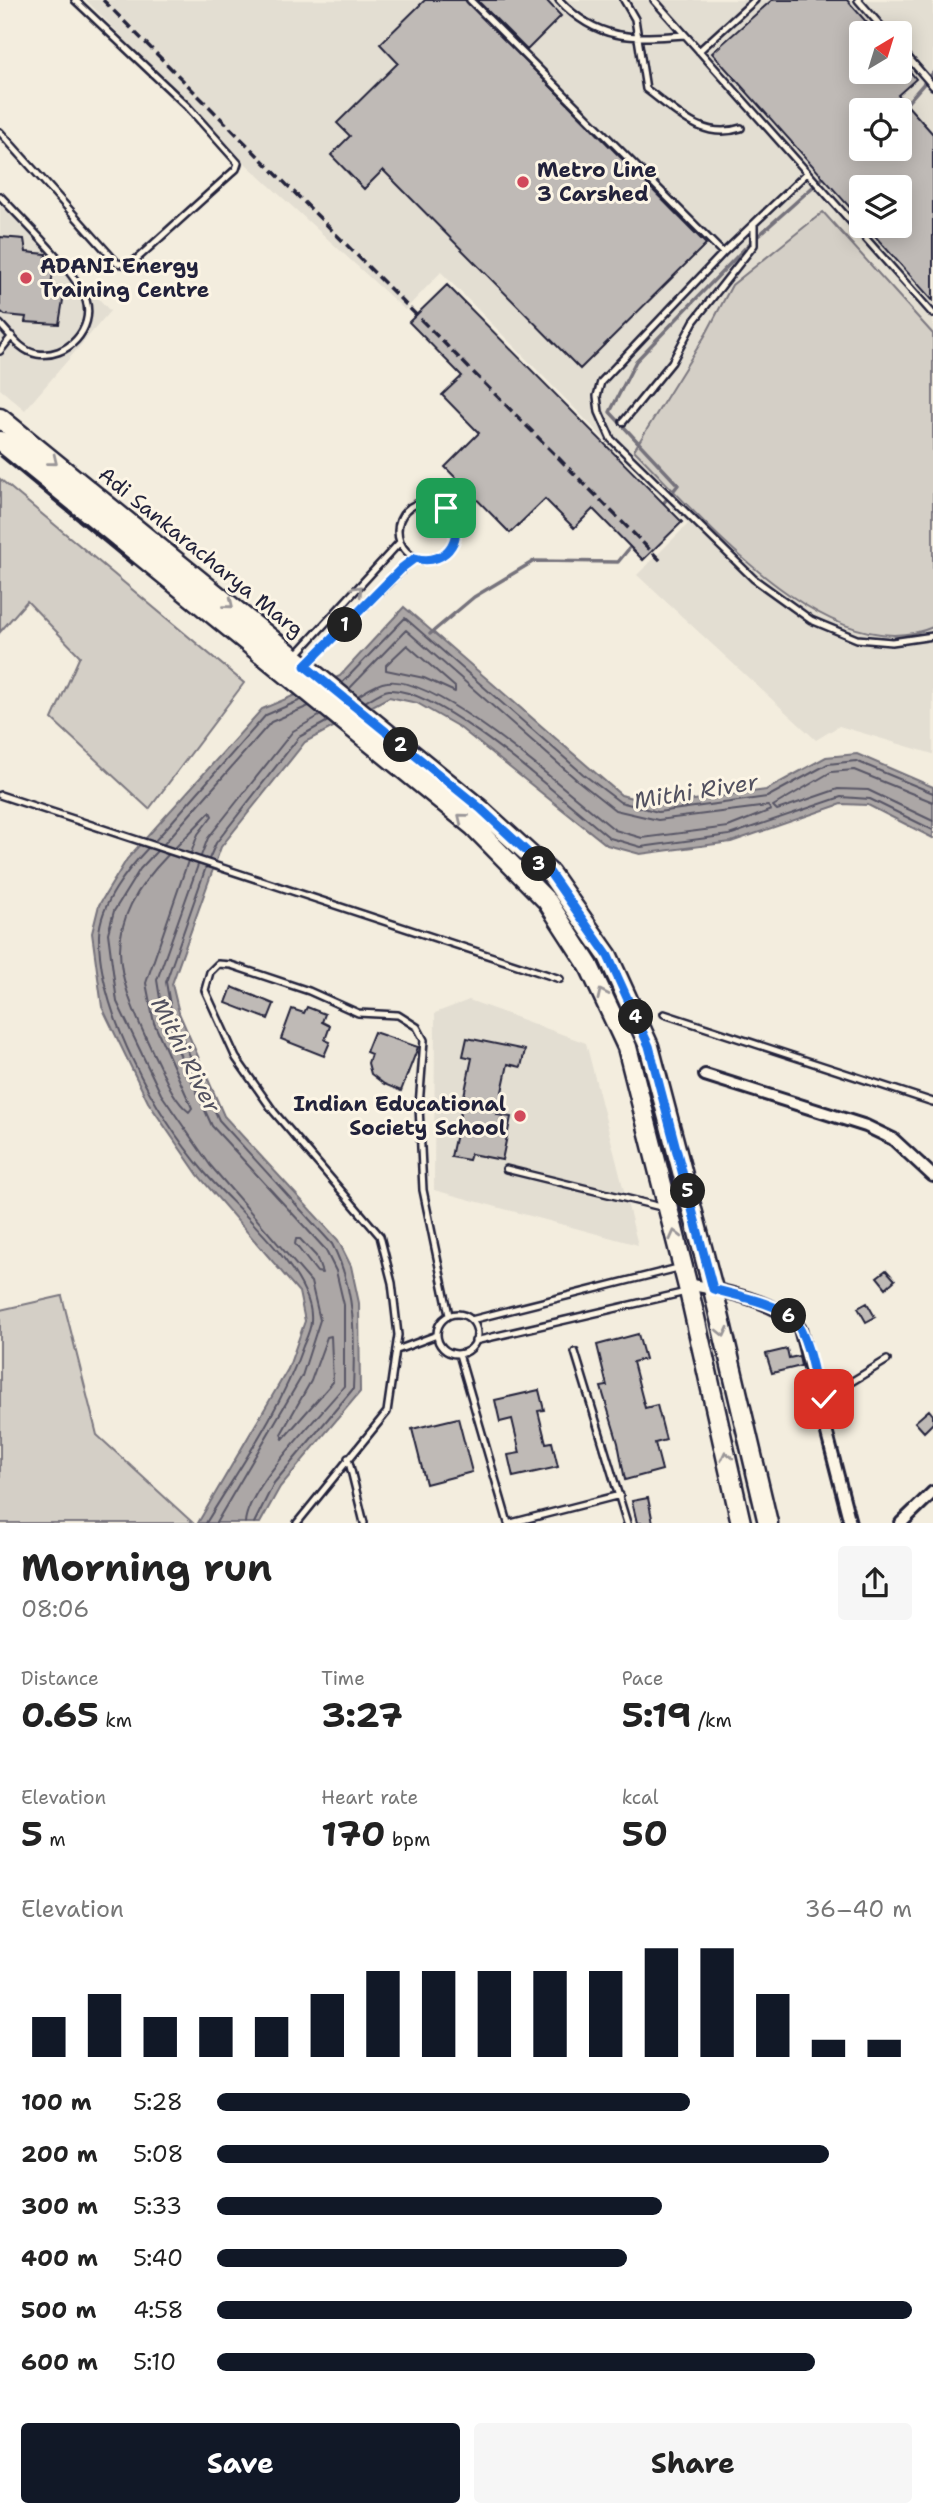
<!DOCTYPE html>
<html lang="en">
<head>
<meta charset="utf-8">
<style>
	:root { --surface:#fff; --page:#f6f6f6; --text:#222; --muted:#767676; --accent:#111827 }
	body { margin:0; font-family:"Shantell Sans",sans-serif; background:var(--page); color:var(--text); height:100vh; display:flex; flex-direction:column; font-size:26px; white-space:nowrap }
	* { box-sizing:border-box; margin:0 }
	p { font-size:23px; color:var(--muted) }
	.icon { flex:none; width:38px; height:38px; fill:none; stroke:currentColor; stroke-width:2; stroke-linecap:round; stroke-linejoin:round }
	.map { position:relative; height:1523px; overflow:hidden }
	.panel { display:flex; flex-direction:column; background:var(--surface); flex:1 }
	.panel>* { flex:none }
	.needle { width:46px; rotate:38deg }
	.fabs { position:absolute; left:849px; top:21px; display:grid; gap:14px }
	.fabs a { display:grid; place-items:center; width:63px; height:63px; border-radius:7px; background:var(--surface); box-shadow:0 4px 18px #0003; font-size:35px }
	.pin { position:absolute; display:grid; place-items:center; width:60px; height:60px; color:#fff; margin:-30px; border-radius:14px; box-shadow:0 4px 10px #0006 }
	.km { position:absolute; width:35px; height:35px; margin:-18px; border-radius:50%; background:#222; color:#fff; font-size:19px; line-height:35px; text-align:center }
	.round { display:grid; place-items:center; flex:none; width:74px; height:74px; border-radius:7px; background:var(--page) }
	.headline { display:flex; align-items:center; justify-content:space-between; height:119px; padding:0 21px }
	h1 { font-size:38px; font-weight:700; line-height:52px }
	.metrics { display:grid; grid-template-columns:repeat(3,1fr); gap:10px; height:119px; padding:7px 21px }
	.metrics div { display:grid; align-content:center }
	.metrics b { font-size:35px; font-weight:700 }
	.metrics small { font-size:19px; font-weight:400 }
	.metrics p { font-size:19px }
	.chart { height:196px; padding:14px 21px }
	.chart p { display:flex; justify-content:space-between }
	.chart svg { width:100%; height:126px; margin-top:7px; stroke:var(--accent); stroke-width:6 }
	.button { display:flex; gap:14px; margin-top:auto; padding:14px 21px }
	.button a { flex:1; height:80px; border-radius:7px; background:var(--accent); color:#fff; font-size:28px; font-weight:700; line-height:80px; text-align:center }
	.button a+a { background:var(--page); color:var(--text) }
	ul { padding:0 21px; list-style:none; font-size:23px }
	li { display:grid; grid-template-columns:112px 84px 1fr; align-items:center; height:52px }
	li i { height:18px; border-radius:9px; background:var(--accent) }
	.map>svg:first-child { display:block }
	.built { fill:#e3ded2; fill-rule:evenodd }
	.green { fill:#d4cfc6; stroke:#7b7880; stroke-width:2 }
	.water { fill:#aca7a6; stroke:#75727b; stroke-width:2 }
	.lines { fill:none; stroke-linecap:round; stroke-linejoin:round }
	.shore { stroke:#595766; stroke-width:2 }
	.stream { stroke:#75727b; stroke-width:3.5 }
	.building { fill:#bfbab6; stroke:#22223b; stroke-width:2; fill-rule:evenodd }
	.service-casing { stroke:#22223b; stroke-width:10 }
	.minor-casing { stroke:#22223b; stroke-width:16 }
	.primary-casing { stroke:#22223b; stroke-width:23 }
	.service { stroke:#fcf5e5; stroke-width:5 }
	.minor { stroke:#fcf5e5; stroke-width:10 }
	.primary { stroke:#fcf5e5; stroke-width:18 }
	.rail { stroke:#22223b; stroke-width:3.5; stroke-dasharray:10 5; stroke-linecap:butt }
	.oneway { stroke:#9a9698 }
	.route-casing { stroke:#fff; stroke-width:14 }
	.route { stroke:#1a73e8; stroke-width:9 }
	.poi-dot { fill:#d1495b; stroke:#fcf5e5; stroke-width:2.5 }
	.labels { text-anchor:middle; stroke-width:6; stroke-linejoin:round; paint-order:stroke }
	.poi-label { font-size:21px; font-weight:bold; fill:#22223b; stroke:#fcf5e5; text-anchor:start }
	.street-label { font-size:21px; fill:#22223b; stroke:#fcf5e5 }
	.water-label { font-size:23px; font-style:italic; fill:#525160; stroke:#fcf5e5 }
</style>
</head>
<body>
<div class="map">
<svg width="933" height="1523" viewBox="0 0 933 1523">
	<rect width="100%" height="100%" fill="#f3edde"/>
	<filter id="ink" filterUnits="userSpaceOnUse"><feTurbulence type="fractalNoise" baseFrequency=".0143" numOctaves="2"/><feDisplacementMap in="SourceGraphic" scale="14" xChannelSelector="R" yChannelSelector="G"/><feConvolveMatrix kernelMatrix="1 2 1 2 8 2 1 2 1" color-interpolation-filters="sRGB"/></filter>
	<g filter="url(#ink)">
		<!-- built -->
		<path class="built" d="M86 0H933V754L839 726 816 740 637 575 688 524 441 272 405 310 246 164ZM861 33H900V72H861ZM861 110H900V149H861ZM861 187H900V226H861Z
			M0 191 110 311 25 410 0 389Z
			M469 1000 586 1043 638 1245 434 1190 435 1013Z"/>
		<!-- green -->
		<path class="green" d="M823 212 933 334V627C829 672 699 515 634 450L706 334 732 285Z
			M0 479 244 683 149 809 52 719 80 656 27 601 0 632Z
			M62 1296 97 1435 193 1523H0V1310Z"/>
		<!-- water -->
		<path class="water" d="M404 607 621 795 658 805 766 790 826 757 857 754 933 787V838L868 805 841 804 731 842 640 854 607 845 459 727 417 703 389 697 305 742 221 847 172 984 179 1013 224 1116 338 1240 351 1266 359 1303 360 1392 280 1487 260 1523H198L288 1369 305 1321 299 1292 198 1175 148 1102 102 1007 92 933 99 905 127 859 262 709 340 676Z"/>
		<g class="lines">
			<!-- shore -->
			<path class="shore" d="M407 645 455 687V692L424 678 386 670V665Z
				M342 683 405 618 583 774 620 802 658 812 767 797 828 764 856 761 933 793
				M349 689 406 630 577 780 615 810 658 820 768 806 771 810 728 827 642 838 615 830C571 796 439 674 387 682 377 683 366 691 358 696
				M365 702C372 698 381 691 389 690 441 687 567 804 610 838L641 847 729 835 841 797 870 799 933 830
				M933 802 854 770 831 772 773 806 777 810 838 789 868 790 933 821
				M155 841 266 715 301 700
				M164 844 271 722 309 706
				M148 848C128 869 100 904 99 935 98 1012 156 1115 205 1173 235 1208 315 1274 311 1321 311 1329 306 1339 303 1346 281 1409 240 1467 206 1523
				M175 848 210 812 212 816 198 834 191 853
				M157 851 140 869 114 911 108 933 117 1002 161 1094 210 1165 311 1282 320 1320 302 1376 216 1523
				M168 855C99 926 114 971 153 1053 163 1072 172 1099 189 1112L192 1108 154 1023 146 983 188 861
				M201 856 208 838 293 731 321 715
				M209 859 216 843 299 737 328 721
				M198 865 157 980 163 1017 212 1126 325 1249 336 1271 344 1305V1386C320 1416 247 1487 245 1523
				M206 867 166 982 172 1016 219 1120 332 1244C356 1289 355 1340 353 1389L274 1483 254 1523
				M296 1239H300L316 1256 322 1273 317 1272 295 1244Z
				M331 1336 333 1382 283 1439 281 1434 311 1381 327 1337Z"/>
			<!-- stream -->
			<path class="stream" d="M900 111 933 73
				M662 505 678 485 610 412 636 361 748 245 825 176
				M430 634 474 597 534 561 618 562 632 545"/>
		</g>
		<!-- building -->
		<path class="building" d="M425 0H465L706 244 580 369 383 170 364 189 331 155 350 136 337 123 398 63 380 44Z
			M477 0H546L561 16 527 50Z
			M772 0H847L876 33H861V72H900V59L916 79 898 95 933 134V301L866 226H900V187H861V220L712 53ZM861 110H900V149H861Z
			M0 237 24 239 26 252 46 254 44 269 53 270 51 287 65 288 59 324 25 322 26 317 5 315 0 311Z
			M447 285 682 522 643 560 593 509 574 528 545 499 510 533 445 467 479 433 442 395 462 376 409 322Z
			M0 456 133 564 132 565Z
			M232 987 274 1004 268 1019 226 1003Z
			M307 1007 325 1014 322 1022 330 1026 325 1040 330 1042 324 1056 281 1039 292 1009 304 1013Z
			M374 1032 418 1047 401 1091 384 1084 371 1074 368 1063 371 1054 366 1052Z
			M467 1038 525 1050 521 1067 508 1064 497 1115 511 1117 502 1160 471 1154 469 1160 451 1157 472 1058 463 1056Z
			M886 1270 895 1280 886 1288 877 1277Z
			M867 1303 875 1317 866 1322 858 1308Z
			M638 1334 645 1359 633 1362 645 1408 657 1405 666 1440 655 1443 662 1470 625 1480 618 1443 601 1387 607 1386 597 1345Z
			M787 1349 789 1358 799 1356 801 1366 772 1373 766 1354Z
			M539 1390 544 1410 538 1411 546 1443 552 1442 558 1467 513 1477 508 1455 520 1453 512 1419 500 1422 495 1400Z
			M929 1410 933 1415V1423L924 1432 915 1422Z
			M458 1418 472 1472 426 1484 412 1429Z
			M648 1498 653 1523H637L632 1501Z"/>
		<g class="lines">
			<!-- service casing -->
			<g class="service-casing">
				<path id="service" d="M470 0 723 253
					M559 0C597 41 633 39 685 35
					M624 0 635 19 646 89C676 111 702 141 741 128
					M654 0 933 314
					M858 0 887 33
					M900 48 933 86
					M699 51 755 0
					M0 132 117 263 130 265 236 169 238 163 188 107 75 0
					M807 173 723 253 601 382 597 396 599 412 611 439 754 579 811 620 857 639 892 642 933 636
					M0 196C23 221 75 270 86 300 95 329 67 359 37 354 22 352 10 335 0 324
					M0 351 12 336
					M623 422 672 362 694 321 754 245V224
					M398 531a29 29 0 1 1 58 0a29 29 0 1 1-58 0Z
					M296 655 400 542
					M308 663 415 557
					M0 795 560 979
					M664 1014 933 1102
					M506 1169 665 1208
					M437 1334a20 20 0 1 1 40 0a20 20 0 1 1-40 0Z
					M471 1320 678 1268
					M475 1341 686 1292
					M397 1350 437 1335
					M575 1352 627 1523
					M459 1354 508 1523
					M820 1401 887 1360
					M348 1458 364 1523
					M297 1523 387 1412 398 1335 392 1283 380 1236 274 1112 236 1058 205 990 210 972 218 964 231 965 309 991 358 1013 398 1015 417 1027 424 1040 419 1106 423 1190 449 1315
					M511 1523 620 1495"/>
			</g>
			<!-- minor casing -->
			<g class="minor-casing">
				<path id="minor" d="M705 1075 866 1126 893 1139 933 1176
					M687 1284C720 1290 780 1301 800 1329L850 1523
					M901 1523 933 1492"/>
			</g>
			<!-- primary casing -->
			<g class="primary-casing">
				<path id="primary" d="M0 418 480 809 550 873 608 956 649 1046 713 1289 768 1523
					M0 441 473 826 547 901 589 966 627 1047 689 1291 741 1523"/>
			</g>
			<!-- service -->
			<use href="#service" class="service"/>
			<!-- minor -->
			<use href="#minor" class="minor"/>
			<!-- primary -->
			<use href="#primary" class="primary"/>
			<!-- rail -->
			<path class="rail" d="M103 0 661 561"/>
		</g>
		<!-- one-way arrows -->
		<defs><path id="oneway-chevron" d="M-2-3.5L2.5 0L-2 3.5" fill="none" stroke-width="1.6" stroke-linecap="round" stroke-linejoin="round" transform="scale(1.75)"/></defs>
		<g class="oneway">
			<use href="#oneway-chevron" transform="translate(53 461) rotate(39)"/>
			<use href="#oneway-chevron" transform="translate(358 590) rotate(-47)"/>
			<use href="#oneway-chevron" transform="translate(229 604) rotate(39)"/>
			<use href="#oneway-chevron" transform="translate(462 818) rotate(-141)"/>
			<use href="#oneway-chevron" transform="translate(602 994) rotate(-115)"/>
			<use href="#oneway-chevron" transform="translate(675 1235) rotate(-104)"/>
			<use href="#oneway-chevron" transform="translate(723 1332) rotate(77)"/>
			<use href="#oneway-chevron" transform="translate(726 1456) rotate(-103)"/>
		</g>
	</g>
	<g class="lines" filter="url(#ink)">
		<!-- route casing -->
		<g class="route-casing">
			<path id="route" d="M446 508C469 532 448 568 415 558L403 567 305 666 480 808 550 873 608 956 649 1046 713 1289C734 1295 778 1303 793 1319 808 1334 815 1380 820 1401L824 1399"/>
		</g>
		<!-- route -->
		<use href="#route" class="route"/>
	</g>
	<!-- markers -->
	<g class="poi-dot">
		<circle cx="523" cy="182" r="7"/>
		<circle cx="26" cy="278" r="7"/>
		<circle cx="520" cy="1116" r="7"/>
	</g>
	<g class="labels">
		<!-- poi labels -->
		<g class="poi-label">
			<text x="537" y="177">Metro Line<tspan x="537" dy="24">3 Carshed</tspan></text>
			<text x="40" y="273">ADANI Energy<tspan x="40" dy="24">Training Centre</tspan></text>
			<text x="506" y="1111" text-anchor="end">Indian Educational<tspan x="506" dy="24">Society School</tspan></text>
		</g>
		<!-- street labels -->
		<g class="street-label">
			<text transform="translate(201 552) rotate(39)" y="7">Adi Sankaracharya Marg</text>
		</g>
		<!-- water labels -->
		<g class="water-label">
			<text transform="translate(696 791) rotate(-9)" y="8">Mithi River</text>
			<text transform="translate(186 1055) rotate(63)" y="8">Mithi River</text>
		</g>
	</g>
</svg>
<div class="fabs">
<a><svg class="needle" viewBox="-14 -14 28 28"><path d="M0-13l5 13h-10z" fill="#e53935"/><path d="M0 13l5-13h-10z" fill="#767676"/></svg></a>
<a><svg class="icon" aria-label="locate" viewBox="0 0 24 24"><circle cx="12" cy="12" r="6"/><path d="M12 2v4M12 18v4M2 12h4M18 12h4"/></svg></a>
<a><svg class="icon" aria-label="layers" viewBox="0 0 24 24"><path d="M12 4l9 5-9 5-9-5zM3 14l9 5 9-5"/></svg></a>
</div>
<div class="pin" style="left:446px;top:508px;background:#1e9e55"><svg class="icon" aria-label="arrive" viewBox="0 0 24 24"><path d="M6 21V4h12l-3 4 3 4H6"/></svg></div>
<div class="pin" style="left:824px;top:1399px;background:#d93025"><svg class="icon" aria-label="check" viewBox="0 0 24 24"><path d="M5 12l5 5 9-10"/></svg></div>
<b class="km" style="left:345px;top:625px">1</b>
<b class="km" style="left:401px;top:745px">2</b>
<b class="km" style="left:539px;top:864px">3</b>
<b class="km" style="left:636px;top:1017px">4</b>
<b class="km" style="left:688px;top:1191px">5</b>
<b class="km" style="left:789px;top:1316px">6</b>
</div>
<section class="panel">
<div class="headline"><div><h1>Morning run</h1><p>08:06</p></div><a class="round"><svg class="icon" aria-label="share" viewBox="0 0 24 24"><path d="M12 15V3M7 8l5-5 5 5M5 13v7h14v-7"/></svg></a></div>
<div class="metrics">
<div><p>Distance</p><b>0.65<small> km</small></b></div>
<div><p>Time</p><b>3:27</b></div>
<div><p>Pace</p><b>5:19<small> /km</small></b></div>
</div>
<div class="metrics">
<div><p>Elevation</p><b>5<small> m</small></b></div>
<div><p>Heart rate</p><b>170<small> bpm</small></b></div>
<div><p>kcal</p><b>50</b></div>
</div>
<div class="chart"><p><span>Elevation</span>36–40 m</p>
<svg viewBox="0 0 160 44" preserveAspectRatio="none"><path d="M5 44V30M15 44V22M25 44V30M35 44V30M45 44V30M55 44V22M65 44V14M75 44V14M85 44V14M95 44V14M105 44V14M115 44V6M125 44V6M135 44V22M145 44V38M155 44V38"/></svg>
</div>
<ul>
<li><b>100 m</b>5:28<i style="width:68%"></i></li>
<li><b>200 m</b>5:08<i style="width:88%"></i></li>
<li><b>300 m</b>5:33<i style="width:64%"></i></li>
<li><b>400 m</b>5:40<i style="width:59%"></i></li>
<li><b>500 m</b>4:58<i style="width:100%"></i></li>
<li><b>600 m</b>5:10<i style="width:86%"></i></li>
</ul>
<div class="button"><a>Save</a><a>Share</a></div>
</section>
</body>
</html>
